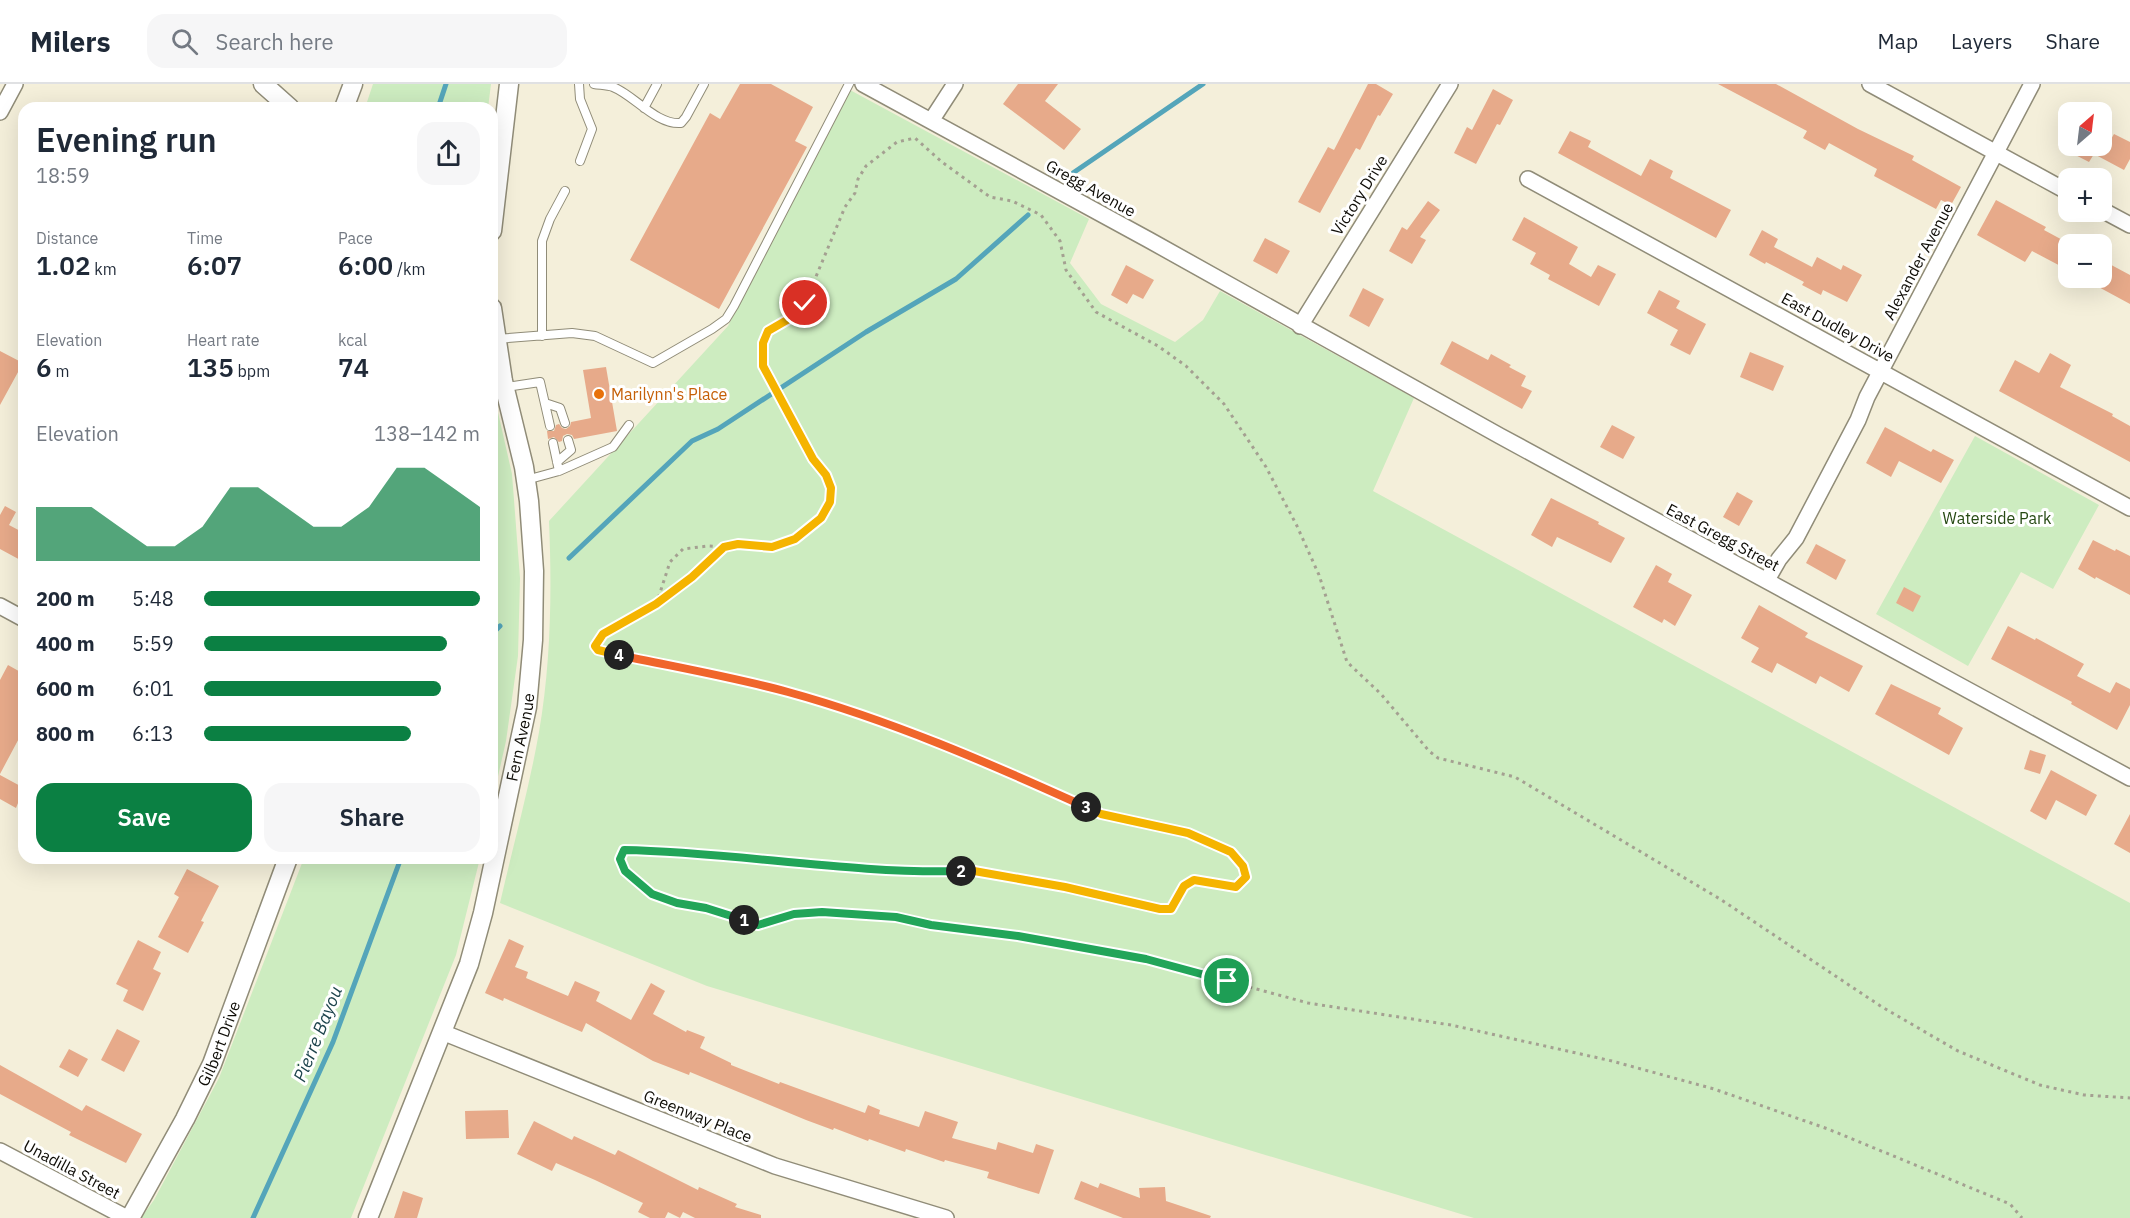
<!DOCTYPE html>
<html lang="en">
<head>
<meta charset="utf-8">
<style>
	:root { --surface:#fff; --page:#f6f6f7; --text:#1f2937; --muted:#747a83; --line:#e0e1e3; --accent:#0b8043 }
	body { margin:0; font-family:"IBM Plex Sans",sans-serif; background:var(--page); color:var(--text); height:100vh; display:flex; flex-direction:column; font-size:22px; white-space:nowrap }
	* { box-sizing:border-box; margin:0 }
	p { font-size:20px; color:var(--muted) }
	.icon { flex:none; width:33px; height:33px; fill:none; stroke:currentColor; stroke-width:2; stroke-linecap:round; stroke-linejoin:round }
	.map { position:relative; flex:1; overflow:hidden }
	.side { position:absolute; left:18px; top:18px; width:480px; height:762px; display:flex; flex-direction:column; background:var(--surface); border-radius:18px; box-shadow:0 6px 24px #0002 }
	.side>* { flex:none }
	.needle { width:39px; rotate:28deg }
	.fabs { position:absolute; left:2058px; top:18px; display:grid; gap:12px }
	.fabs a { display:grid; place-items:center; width:54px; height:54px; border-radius:12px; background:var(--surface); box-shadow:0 6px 24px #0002; font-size:30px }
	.pin { position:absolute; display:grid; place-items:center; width:51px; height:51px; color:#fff; margin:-26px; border:3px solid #fff; border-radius:50%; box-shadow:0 2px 6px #0007 }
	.km { position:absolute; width:30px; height:30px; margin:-15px; border-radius:50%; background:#222; color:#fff; font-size:16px; line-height:30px; text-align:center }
	.round { display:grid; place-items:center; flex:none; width:63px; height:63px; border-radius:18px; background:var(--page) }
	.overview { display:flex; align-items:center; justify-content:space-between; height:102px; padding:0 18px }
	h1 { font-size:33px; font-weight:600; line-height:45px }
	.stats { display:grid; grid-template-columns:repeat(3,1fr); gap:9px; height:102px; padding:6px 18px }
	.stats div { display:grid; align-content:center }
	.stats b { font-size:26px; font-weight:600 }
	.stats small { font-size:16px; font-weight:400 }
	.stats p { font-size:16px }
	.chart { height:168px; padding:12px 18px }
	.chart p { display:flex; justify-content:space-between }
	.chart svg { width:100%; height:108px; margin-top:6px; fill:var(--accent); opacity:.7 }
	.action { display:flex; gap:12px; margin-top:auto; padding:12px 18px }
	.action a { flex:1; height:69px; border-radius:18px; background:var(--accent); color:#fff; font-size:24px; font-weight:600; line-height:69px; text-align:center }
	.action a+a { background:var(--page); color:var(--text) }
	ul { padding:0 18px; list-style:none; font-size:20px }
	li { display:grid; grid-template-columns:96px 72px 1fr; align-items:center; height:45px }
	li i { height:15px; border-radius:8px; background:var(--accent) }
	header { display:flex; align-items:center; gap:36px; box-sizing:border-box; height:84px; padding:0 30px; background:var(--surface); border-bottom:2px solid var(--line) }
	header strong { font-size:28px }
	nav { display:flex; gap:33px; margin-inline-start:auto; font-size:21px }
	.search { width:420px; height:54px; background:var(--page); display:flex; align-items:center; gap:15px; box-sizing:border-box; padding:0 21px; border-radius:18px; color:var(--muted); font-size:22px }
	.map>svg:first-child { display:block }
	.green { fill:#cdecc0 }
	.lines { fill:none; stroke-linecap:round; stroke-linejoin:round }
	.stream { stroke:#54a5ba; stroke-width:5 }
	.building { fill:#e7aa8a }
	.service-casing { stroke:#908c78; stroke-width:10 }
	.minor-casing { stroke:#908c78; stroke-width:18 }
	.tertiary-casing { stroke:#908c78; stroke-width:21 }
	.path { stroke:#a4a091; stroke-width:3; stroke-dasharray:3 4.5; stroke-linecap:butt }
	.service { stroke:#fff; stroke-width:8 }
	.minor { stroke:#fff; stroke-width:15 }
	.tertiary { stroke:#fff; stroke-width:18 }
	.split-1-casing { stroke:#fff; stroke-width:12 }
	.split-2-casing { stroke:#fff; stroke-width:12 }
	.split-3-casing { stroke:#fff; stroke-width:12 }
	.split-4-casing { stroke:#fff; stroke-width:12 }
	.split-5-casing { stroke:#fff; stroke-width:12 }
	.split-1 { stroke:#22a559; stroke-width:8 }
	.split-2 { stroke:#22a559; stroke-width:8 }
	.split-3 { stroke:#f5b400; stroke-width:8 }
	.split-4 { stroke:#f0652b; stroke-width:8 }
	.split-5 { stroke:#f5b400; stroke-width:8 }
	.food-dot { fill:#e8710a; stroke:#fff; stroke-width:2 }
	.labels { text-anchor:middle; stroke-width:6; stroke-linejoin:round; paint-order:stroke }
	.street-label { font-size:16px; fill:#0e0c06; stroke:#fff }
	.food-label { font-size:16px; fill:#c56008; stroke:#fff; text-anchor:start }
	.park-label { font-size:16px; fill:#264913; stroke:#fff }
	.water-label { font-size:18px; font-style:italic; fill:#1e444d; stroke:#fff }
</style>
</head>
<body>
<header>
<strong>Milers</strong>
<div class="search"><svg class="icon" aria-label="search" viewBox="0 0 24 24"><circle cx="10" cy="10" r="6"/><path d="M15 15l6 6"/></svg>Search here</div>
<nav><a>Map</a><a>Layers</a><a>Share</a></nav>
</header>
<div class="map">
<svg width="2130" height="1134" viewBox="0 0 2130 1134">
	<rect width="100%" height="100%" fill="#f4efda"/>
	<!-- green -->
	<path class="green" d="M373 0H491L488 24H365Z
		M850 6 1089 135 1070 179 1101 220 1175 258 1203 236 1220 207 1414 314 1373 407 2130 819V1134H1474L707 902 500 819C513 762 529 705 539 648 551 579 552 507 549 437L728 242Z
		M492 302 512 390 520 494 518 572 506 657 492 719Z
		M1975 352 2099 421 2053 505 2021 488 1968 582 1876 530Z
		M304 774H480L456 871 351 1134H141L154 1116 219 994Z"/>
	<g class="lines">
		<!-- stream -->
		<path class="stream" d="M438 24 446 0
			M1070 91 1203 0
			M569 474 692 357 718 345 866 248 956 195 1028 131
			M492 550 500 542
			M253 1134 333 958 401 774"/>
	</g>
	<!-- building -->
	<path class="building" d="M740 0H771L813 23 795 57 807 63 719 225 630 176 710 29 720 35Z
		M1018 0H1058L1045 17 1081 45 1064 66 1003 20Z
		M1368 0H1376L1393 10 1380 32 1378 31 1360 66 1356 64 1320 129 1298 118 1328 63 1334 66Z
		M1718 0H1776L1858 45 1914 72 1912 76 1961 103 1951 121 1941 116 1936 125 1874 92 1877 85 1829 59 1825 66 1803 54 1807 47Z
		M1493 5 1513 16 1500 41 1497 40 1476 80 1454 69 1467 43 1472 46Z
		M1570 47 1591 57 1588 63 1641 92 1650 75 1673 87 1670 94 1731 126 1716 154 1558 69Z
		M2114 50 2130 58V75L2124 86 2094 70 2089 78 2058 62H2107Z
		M1996 116 2046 143 2044 146 2068 159V186L2032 167 2025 178 1977 151Z
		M1428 117 1440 126 1420 153 1426 156 1412 180 1389 167 1402 143 1407 146Z
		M1524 133 1578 163 1569 180 1591 193 1598 181 1616 190 1599 222 1548 195 1550 191 1530 180 1536 169 1512 156Z
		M1762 146 1778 155 1774 163 1812 183 1817 173 1841 186 1843 181 1862 191 1847 218 1823 206 1821 211 1802 201 1804 198 1766 178 1765 180 1749 171Z
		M1265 154 1290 167 1277 190 1253 177Z
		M2102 176 2130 191V220L2082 194H2102Z
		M1126 181 1154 196 1143 215 1133 210 1127 220 1111 211Z
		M1363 204 1384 215 1369 243 1349 232Z
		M1659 206 1680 217 1676 224 1706 240 1690 271 1670 261 1678 246 1647 229Z
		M1452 257 1488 276 1491 270 1511 281 1509 283 1526 292 1521 302 1532 307 1522 325 1440 280Z
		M0 267 23 279 0 321Z
		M1750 268 1784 282 1773 307 1740 293Z
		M2050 269 2071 281 2060 303 2113 330 2112 332 2130 342V378L1999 307 2015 276 2039 289Z
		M606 283 617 347 574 355 572 351 567 350 563 352 562 357 559 358 554 353 548 355 547 347H554L556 341 559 340 562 344 566 345 570 342 571 338 591 334 583 286Z
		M1612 341 1635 353 1623 375 1600 363Z
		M1885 343 1931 368 1933 365 1954 376 1941 399 1899 377 1891 393 1866 379Z
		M1737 408 1753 417 1739 442 1723 433Z
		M1551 414 1599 438 1598 440 1625 454 1611 479 1557 453 1552 463 1531 451Z
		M5 422 16 428 9 441 24 449V478L0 465V431Z
		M2093 456 2115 467 2116 465 2130 472V511L2096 493 2095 495 2078 485Z
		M1816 460 1846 476 1836 496 1806 479Z
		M1656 481 1672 490 1668 498 1692 511 1675 542 1664 535 1662 539 1633 523Z
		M1904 503 1921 512 1913 528 1896 519Z
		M1759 521 1808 549 1805 553 1863 582 1849 608 1820 592 1816 600 1777 579 1772 589 1751 578 1759 564 1741 554Z
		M2008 542 2035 556 2036 554 2084 580 2077 592 2110 609 2116 598 2130 605V621L2117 646 2071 620 2072 618 1991 575Z
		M8 581 24 590V645L0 690V596Z
		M1891 600 1941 624 1938 630 1963 644 1949 671 1875 630Z
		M2030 666 2046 671 2040 690 2024 685Z
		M2051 686 2097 711 2086 732 2056 716 2046 736 2030 727Z
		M0 691 24 704 16 724 0 715Z
		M2130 730V769L2114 760Z
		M187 785 219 802 201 837 204 838 188 869 158 853 179 813 174 810Z
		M509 855 524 862 515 883 528 888 526 894 568 912 575 897 600 908 596 917 631 936 651 899 665 907 653 930 686 948 687 946 705 953 700 964 731 979V981L779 1000 780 998 865 1029 868 1021 880 1026 879 1030 919 1043 925 1027 958 1038 952 1054 996 1066 998 1058 1033 1069 1036 1060 1054 1066 1039 1110 987 1094 989 1088 945 1076 944 1078 906 1065 905 1068 869 1055 868 1057 834 1044 833 1046 806 1036 690 988 689 991 653 977 586 939 582 948 504 914 503 917 485 909Z
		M138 856 161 868 153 885 161 889 143 927 123 917 128 906 116 900Z
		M117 945 140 957 124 988 101 976Z
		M69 965 88 975 78 993 59 983Z
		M0 981 82 1027 86 1021 142 1050 126 1079 69 1051 71 1048 0 1010Z
		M508 1026 509 1054 466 1055 465 1027Z
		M534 1037 572 1056 574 1052 615 1071 618 1066 698 1106 699 1103 737 1120 735 1123 761 1131V1134H695L683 1128 680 1134 668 1128 665 1134H650L638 1128 643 1119 595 1096 556 1079 552 1087 517 1070Z
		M1081 1097 1098 1104 1100 1099 1140 1114 1139 1104 1165 1103 1166 1117 1211 1132 1210 1134H1123L1074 1115Z
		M403 1107 423 1114 417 1134H394Z"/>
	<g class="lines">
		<!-- service casing -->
		<g class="service-casing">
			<path id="service" d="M579 0 580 15 592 45 580 77
				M594 0C600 1 608 1 613 3 634 11 656 41 681 39L686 33 704 0
				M644 24 657 0
				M542 252V157L550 135 565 107
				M496 255 572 249 595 252 653 279 712 245 726 235 734 222 849 0
				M506 303 540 298 550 342
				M545 319 560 324 565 339
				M557 378 571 366 568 356
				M559 387 613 363 629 341
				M526 396 559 387 553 359"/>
		</g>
		<!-- minor casing -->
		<g class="minor-casing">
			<path id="minor" d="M863 0 1149 156 1500 352 2130 694
				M1870 0 2068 108
				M0 28 15 0
				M931 37 955 0
				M1528 95 2130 424
				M2102 126 2130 141
				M1300 242 1450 0
				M1767 496 1779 475 1796 454 1858 336 1867 313 2032 0
				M0 522 24 535
				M442 948 775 1082 946 1134
				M0 1067 127 1134"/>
		</g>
		<!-- tertiary casing -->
		<g class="tertiary-casing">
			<g id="tertiary">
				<path d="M263 0 290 24"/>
				<path d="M344 24 353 0"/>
				<path d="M492 147 509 0"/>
				<path id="s1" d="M130 1134 185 1035 212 980 288 774"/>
				<path id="s2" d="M368 1134 469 880 483 829 527 623 533 556 534 487 529 417 524 383 503 297 492 224"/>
			</g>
		</g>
		<!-- path -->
		<path class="path" d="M724 463 692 493 656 521 670 478 683 465 708 462 724 463 738 460 772 463 795 455 821 434 830 418 831 404 826 391 813 374 763 282V259L768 247 794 232 805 219 845 123 855 109 858 95 866 82 897 58 915 54 942 78 990 113 1012 117 1041 131 1060 157 1066 186 1096 228 1158 262 1186 282 1224 320 1266 383 1297 442 1319 491 1347 578 1381 610 1429 667 1438 674 1515 693 1720 815 1882 923 1958 967 2040 1001 2084 1011 2130 1014
			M656 521 603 551 595 562 598 566C695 588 794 606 889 641 931 656 974 673 1016 691 1044 703 1071 717 1099 728 1140 745 1231 742 1246 793L1236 803 1194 796 1184 802 1171 826 1160 825 1065 803 974 787 925 788 837 783 624 766 620 775 625 787 652 810 677 819 706 823 757 841 794 830 822 827 896 833 931 841 1018 852 1146 875 1308 919 1451 941 1612 977 1714 1005 1828 1045 2010 1120 2022 1134"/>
		<!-- service -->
		<use href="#service" class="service"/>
		<!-- minor -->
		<use href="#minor" class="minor"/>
		<!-- tertiary -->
		<use href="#tertiary" class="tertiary"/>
	</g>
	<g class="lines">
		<!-- split-1 casing -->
		<g class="split-1-casing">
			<path id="split-1" d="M744 836 758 841 794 830 822 828 896 833 931 841 1018 852 1146 875 1227 897"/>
		</g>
		<!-- split-2 casing -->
		<g class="split-2-casing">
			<path id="split-2" d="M744 836 706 824 677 819 652 810 625 787 620 775 624 766C736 768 848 790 961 787"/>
		</g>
		<!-- split-3 casing -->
		<g class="split-3-casing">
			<path id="split-3" d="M961 787H974L1065 803 1160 825H1171L1184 802 1194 796 1236 803 1246 793 1243 782 1231 768 1188 749 1101 730 1086 723"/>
		</g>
		<!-- split-4 casing -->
		<g class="split-4-casing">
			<path id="split-4" d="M619 571C675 583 733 593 788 608 890 636 989 679 1086 723"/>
		</g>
		<!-- split-5 casing -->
		<g class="split-5-casing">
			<path id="split-5" d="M619 571 598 566 595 562 603 550 656 520 692 493 724 463 738 460 772 463 795 455 821 434 830 418 831 404 826 391 813 375 763 282V259L768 247 794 232 805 219"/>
		</g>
		<!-- split-1 -->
		<use href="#split-1" class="split-1"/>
		<!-- split-2 -->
		<use href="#split-2" class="split-2"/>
		<!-- split-3 -->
		<use href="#split-3" class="split-3"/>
		<!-- split-4 -->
		<use href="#split-4" class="split-4"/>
		<!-- split-5 -->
		<use href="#split-5" class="split-5"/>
	</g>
	<!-- markers -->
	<circle class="food-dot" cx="599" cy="310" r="6"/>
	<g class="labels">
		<!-- street labels -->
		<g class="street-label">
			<text transform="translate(1091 104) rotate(29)" y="6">Gregg Avenue</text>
			<text transform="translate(1359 111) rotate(-58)" y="6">Victory Drive</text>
			<text transform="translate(1918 177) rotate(-62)" y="6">Alexander Avenue</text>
			<text transform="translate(1838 243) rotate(29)" y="6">East Dudley Drive</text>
			<text transform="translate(1723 453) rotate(28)" y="6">East Gregg Street</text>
			<text dy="6" stroke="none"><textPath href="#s2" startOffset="506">Fern Avenue</textPath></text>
			<text dy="6" stroke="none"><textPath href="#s1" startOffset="196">Gilbert Drive</textPath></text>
			<text transform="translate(698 1032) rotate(22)" y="6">Greenway Place</text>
			<text transform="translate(72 1085) rotate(28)" y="6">Unadilla Street</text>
		</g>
		<!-- food labels -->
		<g class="food-label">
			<text x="611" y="316">Marilynn's Place</text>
		</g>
		<!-- park labels -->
		<g class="park-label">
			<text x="1997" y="440">Waterside Park</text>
		</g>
		<!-- water labels -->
		<g class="water-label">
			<text transform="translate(318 950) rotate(-68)" y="6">Pierre Bayou</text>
		</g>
	</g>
</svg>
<div class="fabs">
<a><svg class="needle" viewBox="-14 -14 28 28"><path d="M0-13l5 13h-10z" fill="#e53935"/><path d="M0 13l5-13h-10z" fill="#747a83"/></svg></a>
<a>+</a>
<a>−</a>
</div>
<div class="pin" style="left:1227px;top:897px;background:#1e9e55"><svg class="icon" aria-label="arrive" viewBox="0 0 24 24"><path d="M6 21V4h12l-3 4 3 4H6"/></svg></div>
<div class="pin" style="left:805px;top:219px;background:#d93025"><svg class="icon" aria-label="check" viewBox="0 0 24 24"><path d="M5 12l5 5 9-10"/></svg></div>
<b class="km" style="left:744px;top:836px">1</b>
<b class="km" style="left:961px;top:787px">2</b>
<b class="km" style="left:1086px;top:723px">3</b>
<b class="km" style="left:619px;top:571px">4</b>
<section class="side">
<div class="overview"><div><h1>Evening run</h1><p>18:59</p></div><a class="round"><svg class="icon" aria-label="share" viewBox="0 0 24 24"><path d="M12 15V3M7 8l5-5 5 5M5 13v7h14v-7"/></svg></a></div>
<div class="stats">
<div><p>Distance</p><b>1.02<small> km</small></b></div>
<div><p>Time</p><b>6:07</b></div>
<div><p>Pace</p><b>6:00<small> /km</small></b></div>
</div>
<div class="stats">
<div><p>Elevation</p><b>6<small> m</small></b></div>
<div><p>Heart rate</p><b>135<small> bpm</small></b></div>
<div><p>kcal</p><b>74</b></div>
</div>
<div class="chart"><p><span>Elevation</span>138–142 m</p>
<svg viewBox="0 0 160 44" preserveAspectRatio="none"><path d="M0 44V22L10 22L20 22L30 30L40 38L50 38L60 30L70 14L80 14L90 22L100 30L110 30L120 22L130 6L140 6L150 14L160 22V44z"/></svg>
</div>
<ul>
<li><b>200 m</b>5:48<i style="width:100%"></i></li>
<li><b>400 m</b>5:59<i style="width:88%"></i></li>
<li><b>600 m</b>6:01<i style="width:86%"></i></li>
<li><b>800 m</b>6:13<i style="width:75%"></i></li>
</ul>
<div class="action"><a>Save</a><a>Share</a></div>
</section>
</div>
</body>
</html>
